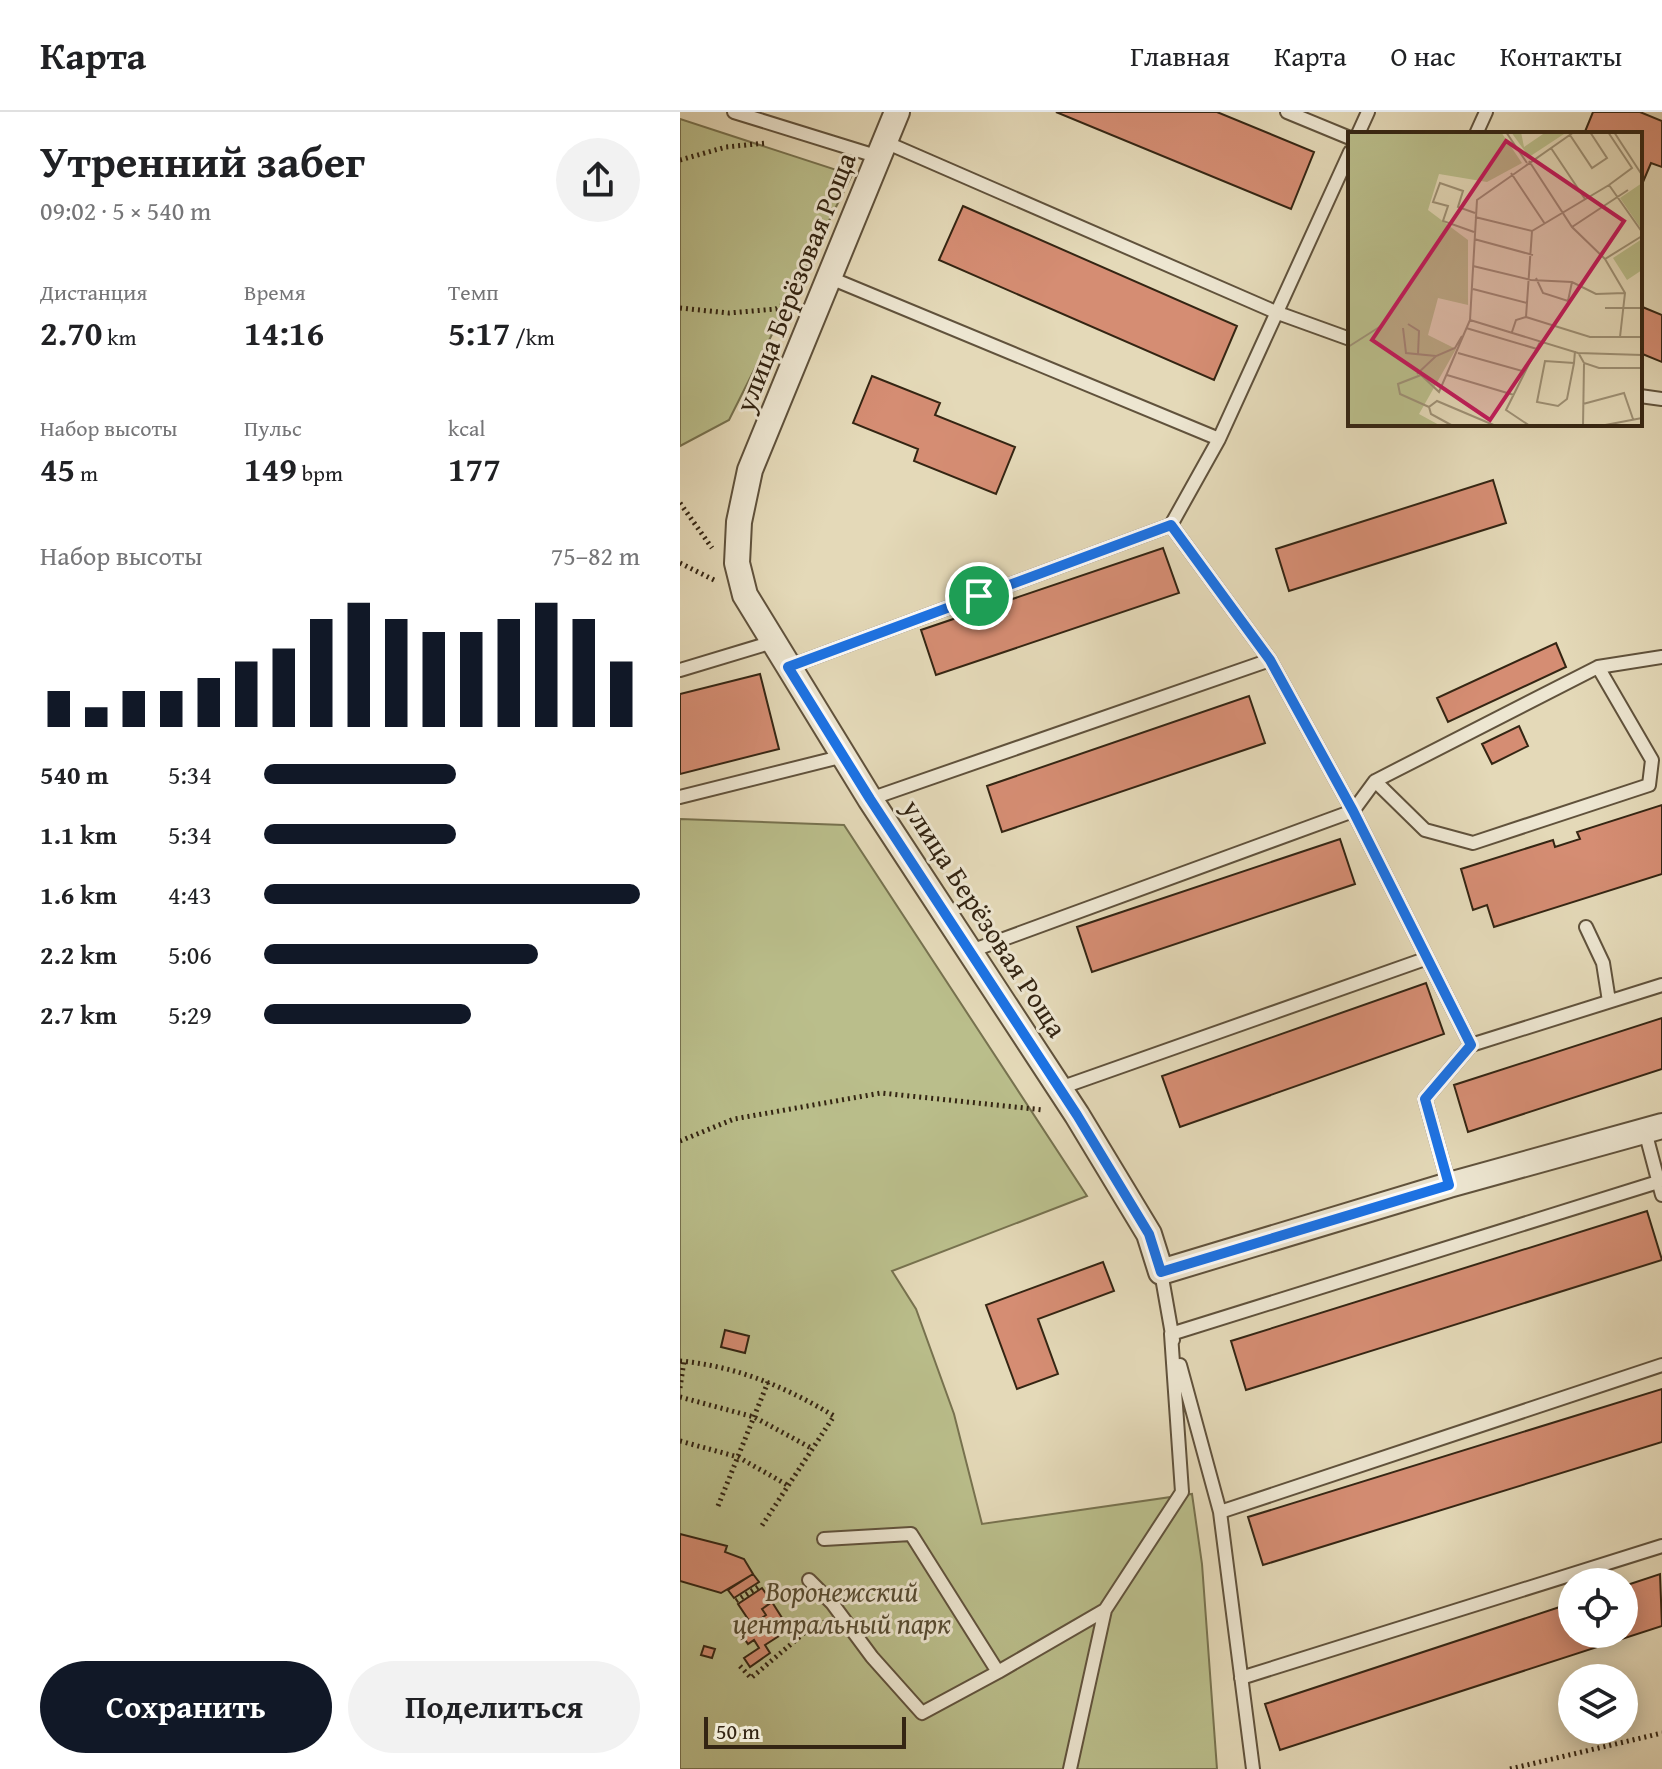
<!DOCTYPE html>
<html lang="ru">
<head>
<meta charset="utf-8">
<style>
	:root { --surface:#fff; --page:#f2f2f2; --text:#202124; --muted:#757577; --line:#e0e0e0; --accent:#111827 }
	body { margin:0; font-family:"Gentium Book Plus",serif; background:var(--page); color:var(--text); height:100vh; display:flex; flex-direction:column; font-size:30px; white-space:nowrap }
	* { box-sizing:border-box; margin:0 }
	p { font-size:26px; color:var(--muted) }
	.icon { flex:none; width:44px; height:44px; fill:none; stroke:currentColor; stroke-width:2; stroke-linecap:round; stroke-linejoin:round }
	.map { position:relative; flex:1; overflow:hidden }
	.sheet { display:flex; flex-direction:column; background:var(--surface); width:680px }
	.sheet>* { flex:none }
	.controls { position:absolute; left:878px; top:1456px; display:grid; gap:16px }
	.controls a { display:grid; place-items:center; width:80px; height:80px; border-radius:50%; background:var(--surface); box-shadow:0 4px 20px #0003; font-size:40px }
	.scale { position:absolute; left:24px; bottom:20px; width:202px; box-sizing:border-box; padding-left:8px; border:4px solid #342513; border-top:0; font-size:22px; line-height:28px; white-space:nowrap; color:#342513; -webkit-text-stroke:6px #ede6d1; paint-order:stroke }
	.pin { position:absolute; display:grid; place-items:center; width:68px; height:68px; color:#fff; margin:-34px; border:4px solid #fff; border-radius:50%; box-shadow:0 2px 8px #0007 }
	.round { display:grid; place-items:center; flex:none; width:84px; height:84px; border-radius:42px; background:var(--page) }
	.summary { display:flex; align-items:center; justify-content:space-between; height:136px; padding:0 40px }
	h1 { font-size:44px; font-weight:700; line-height:60px }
	.figures { display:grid; grid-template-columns:repeat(3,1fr); gap:12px; height:136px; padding:8px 40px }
	.figures div { display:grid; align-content:center }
	.figures b { font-size:34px; font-weight:700 }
	.figures small { font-size:22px; font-weight:400 }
	.figures p { font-size:22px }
	.chart { height:224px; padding:16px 40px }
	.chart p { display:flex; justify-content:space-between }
	.chart svg { width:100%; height:144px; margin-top:8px; stroke:var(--accent); stroke-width:6 }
	.action { display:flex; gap:16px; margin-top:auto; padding:16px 40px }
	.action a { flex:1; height:92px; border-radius:48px; background:var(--accent); color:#fff; font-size:32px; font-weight:700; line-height:92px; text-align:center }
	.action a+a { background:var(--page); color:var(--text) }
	ul { padding:0 40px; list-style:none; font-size:26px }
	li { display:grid; grid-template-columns:128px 96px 1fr; align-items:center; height:60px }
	li i { height:20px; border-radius:10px; background:var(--accent) }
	header { display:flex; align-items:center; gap:48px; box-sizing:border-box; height:112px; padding:0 40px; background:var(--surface); border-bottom:2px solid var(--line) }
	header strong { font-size:38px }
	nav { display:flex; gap:44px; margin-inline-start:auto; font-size:28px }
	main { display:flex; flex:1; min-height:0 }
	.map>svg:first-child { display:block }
	.green { fill:#babe8b; stroke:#77724f; stroke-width:2 }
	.building { fill:#d58d73; stroke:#342513; stroke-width:2 }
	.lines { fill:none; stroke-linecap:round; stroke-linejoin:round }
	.lane-casing { stroke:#60523c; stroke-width:16 }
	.street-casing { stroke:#60523c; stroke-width:28 }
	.path { stroke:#342513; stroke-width:5; stroke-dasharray:2 4; stroke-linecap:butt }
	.lane { stroke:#ede6d1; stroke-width:12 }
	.street { stroke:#ede6d1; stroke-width:24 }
	.route-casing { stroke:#fff; stroke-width:16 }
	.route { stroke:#1a73e8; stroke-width:10 }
	.labels { text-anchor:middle; stroke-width:6; stroke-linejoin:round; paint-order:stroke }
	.street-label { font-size:28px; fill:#342513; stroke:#ede6d1 }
	.park-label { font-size:28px; font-style:italic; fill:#564b31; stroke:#ede6d1 }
	.inset-road { fill:none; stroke:#9e9176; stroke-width:2 }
	.view { fill:#c2185b; fill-opacity:0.15; stroke:#c2185b; stroke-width:4 }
	.inset-edge { fill:none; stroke:#342513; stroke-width:4 }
</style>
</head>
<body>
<header>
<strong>Карта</strong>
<nav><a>Главная</a><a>Карта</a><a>О нас</a><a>Контакты</a></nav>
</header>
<main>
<section class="sheet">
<div class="summary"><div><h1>Утренний забег</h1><p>09:02 · 5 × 540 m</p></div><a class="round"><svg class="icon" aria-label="share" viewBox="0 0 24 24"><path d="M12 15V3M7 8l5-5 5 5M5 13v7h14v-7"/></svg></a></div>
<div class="figures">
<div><p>Дистанция</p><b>2.70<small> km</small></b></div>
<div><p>Время</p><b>14:16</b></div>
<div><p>Темп</p><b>5:17<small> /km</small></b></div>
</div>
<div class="figures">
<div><p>Набор высоты</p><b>45<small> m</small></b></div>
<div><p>Пульс</p><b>149<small> bpm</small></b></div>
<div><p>kcal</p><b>177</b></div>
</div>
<div class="chart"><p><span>Набор высоты</span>75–82 m</p>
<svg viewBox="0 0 160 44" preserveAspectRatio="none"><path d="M5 44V33M15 44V38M25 44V33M35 44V33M45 44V29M55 44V24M65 44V20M75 44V11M85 44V6M95 44V11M105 44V15M115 44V15M125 44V11M135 44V6M145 44V11M155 44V24"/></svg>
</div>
<ul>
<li><b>540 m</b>5:34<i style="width:51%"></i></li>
<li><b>1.1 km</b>5:34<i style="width:51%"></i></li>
<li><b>1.6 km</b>4:43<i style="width:100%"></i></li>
<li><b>2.2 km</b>5:06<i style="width:73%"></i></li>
<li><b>2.7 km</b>5:29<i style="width:55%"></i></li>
</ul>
<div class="action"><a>Сохранить</a><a>Поделиться</a></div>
</section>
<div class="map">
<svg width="982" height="1657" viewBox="0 0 982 1657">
	<rect width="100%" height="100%" fill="#e4d9b8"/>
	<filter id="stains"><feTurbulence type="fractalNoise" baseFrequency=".0025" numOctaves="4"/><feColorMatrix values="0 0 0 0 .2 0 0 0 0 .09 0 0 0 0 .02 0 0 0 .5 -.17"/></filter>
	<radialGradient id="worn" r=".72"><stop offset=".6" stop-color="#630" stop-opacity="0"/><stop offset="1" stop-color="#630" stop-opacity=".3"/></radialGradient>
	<!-- green -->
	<path class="green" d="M0 7 172 63 49 308 0 334Z
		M0 707 164 713 407 1084 212 1159 236 1197 274 1302 302 1412 512 1382 522 1452 537 1657H0Z"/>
	<!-- building -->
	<path class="building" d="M376 0H537L634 40 611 97Z
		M913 0H960L982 9V55L971 51 960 77V22H904Z
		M283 94 557 214 534 268 259 148Z
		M960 194 982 203V250L960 241Z
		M192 264 260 291 255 303 335 335 316 382 234 349 238 337 173 311Z
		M813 368 826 411 609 479 596 437Z
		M483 436 499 481 256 563 241 518Z
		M876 531 886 555 768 610 757 586Z
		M80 562 99 637 0 662V582Z
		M569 584 585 631 322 720 307 674Z
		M839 614 848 634 812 652 802 632Z
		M982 693V762L814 815 807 793 793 798 781 757 873 728 875 735 900 727 897 720Z
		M660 727 675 772 412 860 397 815Z
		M746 871 764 922 500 1015 482 964Z
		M982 906V957L788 1020 774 973Z
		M967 1099 982 1148 566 1278 551 1229Z
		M423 1150 434 1179 358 1207 378 1262 337 1277 306 1193Z
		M45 1218 69 1224 65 1241 41 1235Z
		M982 1277V1330L583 1453 568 1405Z
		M0 1422 47 1434 45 1440 64 1447 73 1462 41 1481 0 1469Z
		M73 1462 79 1470 54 1486 48 1478Z
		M980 1462 982 1514 600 1638 585 1592 892 1491V1522H944V1474Z
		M82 1476 92 1490 82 1497 86 1503 72 1513 58 1492Z
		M92 1490 104 1509 94 1516 99 1524 85 1533 90 1541 70 1555 64 1546 79 1536 74 1528 68 1532 57 1516 69 1508 72 1513 86 1503 82 1497Z
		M24 1534 35 1537 32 1546 21 1543Z"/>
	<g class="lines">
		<!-- lane casing -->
		<g class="lane-casing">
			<path id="lane" d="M54 0 199 45
				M607 0 670 26
				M678 22 688 0
				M796 22 806 0
				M205 30 598 201 670 227
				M148 165 539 327
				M960 284 982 287
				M491 413 590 548 673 699 791 933 745 987 769 1073
				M108 555 491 413 539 327 670 40
				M0 558 93 530
				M695 669 745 718 793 731 969 673 972 648 918 555
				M0 685 164 644
				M190 687 590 548
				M906 815 923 851 929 889
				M291 839 673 699 695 669 918 555 982 545
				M791 933 982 873
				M380 976 745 847
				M965 1019 982 1083
				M481 1160 493 1228
				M500 1253 540 1400 573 1657
				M540 1400 982 1253
				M144 1427 231 1422 318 1560
				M129 1468 152 1491 192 1545 242 1601 318 1560 425 1498
				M561 1566 982 1434
				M390 1657 425 1498 502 1380 491 1222 978 1070"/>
		</g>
		<!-- street casing -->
		<g class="street-casing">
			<path id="street" d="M217 0 70 358 59 410 57 451 65 483 190 687 397 1003 469 1122 481 1160 769 1073 982 1014"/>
		</g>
		<!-- path -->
		<path class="path" d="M0 48 46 35 86 31
			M0 196 49 201 96 197 113 187
			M0 391 32 436
			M0 451 36 469
			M0 1029 54 1007 201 981 364 998
			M0 1249C56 1254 106 1275 154 1304L81 1415
			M0 1276 4 1249
			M0 1285 74 1305 133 1337
			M0 1329 58 1345 109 1374
			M38 1394 88 1270
			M56 1489 81 1473
			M60 1554 71 1566 130 1516 145 1510
			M830 1657 982 1621"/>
		<!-- lane -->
		<use href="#lane" class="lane"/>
		<!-- street -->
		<use href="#street" class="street"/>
	</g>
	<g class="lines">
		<!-- route casing -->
		<g class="route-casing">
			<path id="route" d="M491 413 590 548 673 699 791 933 745 987 769 1073 481 1160 469 1122 397 1003 190 687 108 555Z"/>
		</g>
		<!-- route -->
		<use href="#route" class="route"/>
	</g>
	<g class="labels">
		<!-- street labels -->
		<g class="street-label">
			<text transform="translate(115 170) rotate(-68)" y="10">улица Берёзовая Роща</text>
			<text transform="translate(305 806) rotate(57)" y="10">улица Берёзовая Роща</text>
		</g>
		<!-- park labels -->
		<g class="park-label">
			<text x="162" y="1489">Воронежский<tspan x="162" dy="32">центральный парк</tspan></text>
		</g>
	</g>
	<!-- overview -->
	<g transform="translate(668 20)">
		<rect width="294" height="294" fill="#e4d9b8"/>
		<path d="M0 0H153L174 31 139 50 91 42 80 78 120 108V173L90 166 80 203 108 217 71 282 93 294H0ZM163 0H173L176 15 198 0H219L181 25ZM294 51V98L272 66ZM294 107V138L279 148 265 126Z" fill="#babe8b"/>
		<path class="inset-road" d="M158 0 179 31M226 0 129 68 122 188 230 221 294 223M266 0 294 43M222 3 244 36 259 26 242 0M203 16 237 67M181 29 224 95 257 127 294 104M163 41 197 92M261 53 294 100M127 85 184 99 261 53 284 36 260 0M224 95 280 58M126 100 95 89 100 74 85 70 92 51 115 59 110 75 127 81M126 107 185 123M257 127 277 161 272 205M125 134 183 148 224 150 248 162 277 161M188 146 195 161 220 169 224 150M125 157 179 171M257 176H294M178 185 242 205H294M60 192 71 199 70 222M55 196 58 221 88 224M118 196 189 217M164 200 168 188 178 185 184 99M0 215 33 194M110 221 178 240M231 222 236 231 251 236H294M226 231 197 229 189 270 210 274 219 267 226 231 227 219M69 242 88 224 107 216 114 204M99 243 166 263M235 272 276 261 285 287M81 275 52 262 50 252 73 243 91 260 122 188M105 294 83 282 81 275 89 269 148 294M182 294 158 278 192 210M235 294 236 232M252 294 294 286"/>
		<path class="view" d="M158 9 276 89 142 288 24 208Z"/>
		<rect width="294" height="294" class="inset-edge"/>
	</g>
	<rect width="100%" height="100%" filter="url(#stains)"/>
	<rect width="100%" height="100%" fill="url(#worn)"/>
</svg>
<div class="controls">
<a><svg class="icon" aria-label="locate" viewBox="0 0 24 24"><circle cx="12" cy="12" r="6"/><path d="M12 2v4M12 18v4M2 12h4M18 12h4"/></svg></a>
<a><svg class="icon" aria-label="layers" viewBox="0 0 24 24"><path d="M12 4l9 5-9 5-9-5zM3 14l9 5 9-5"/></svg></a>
</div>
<div class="scale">50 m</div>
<div class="pin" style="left:299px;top:484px;background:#1e9e55"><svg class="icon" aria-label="arrive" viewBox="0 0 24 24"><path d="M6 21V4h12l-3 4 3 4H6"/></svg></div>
</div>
</main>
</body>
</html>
